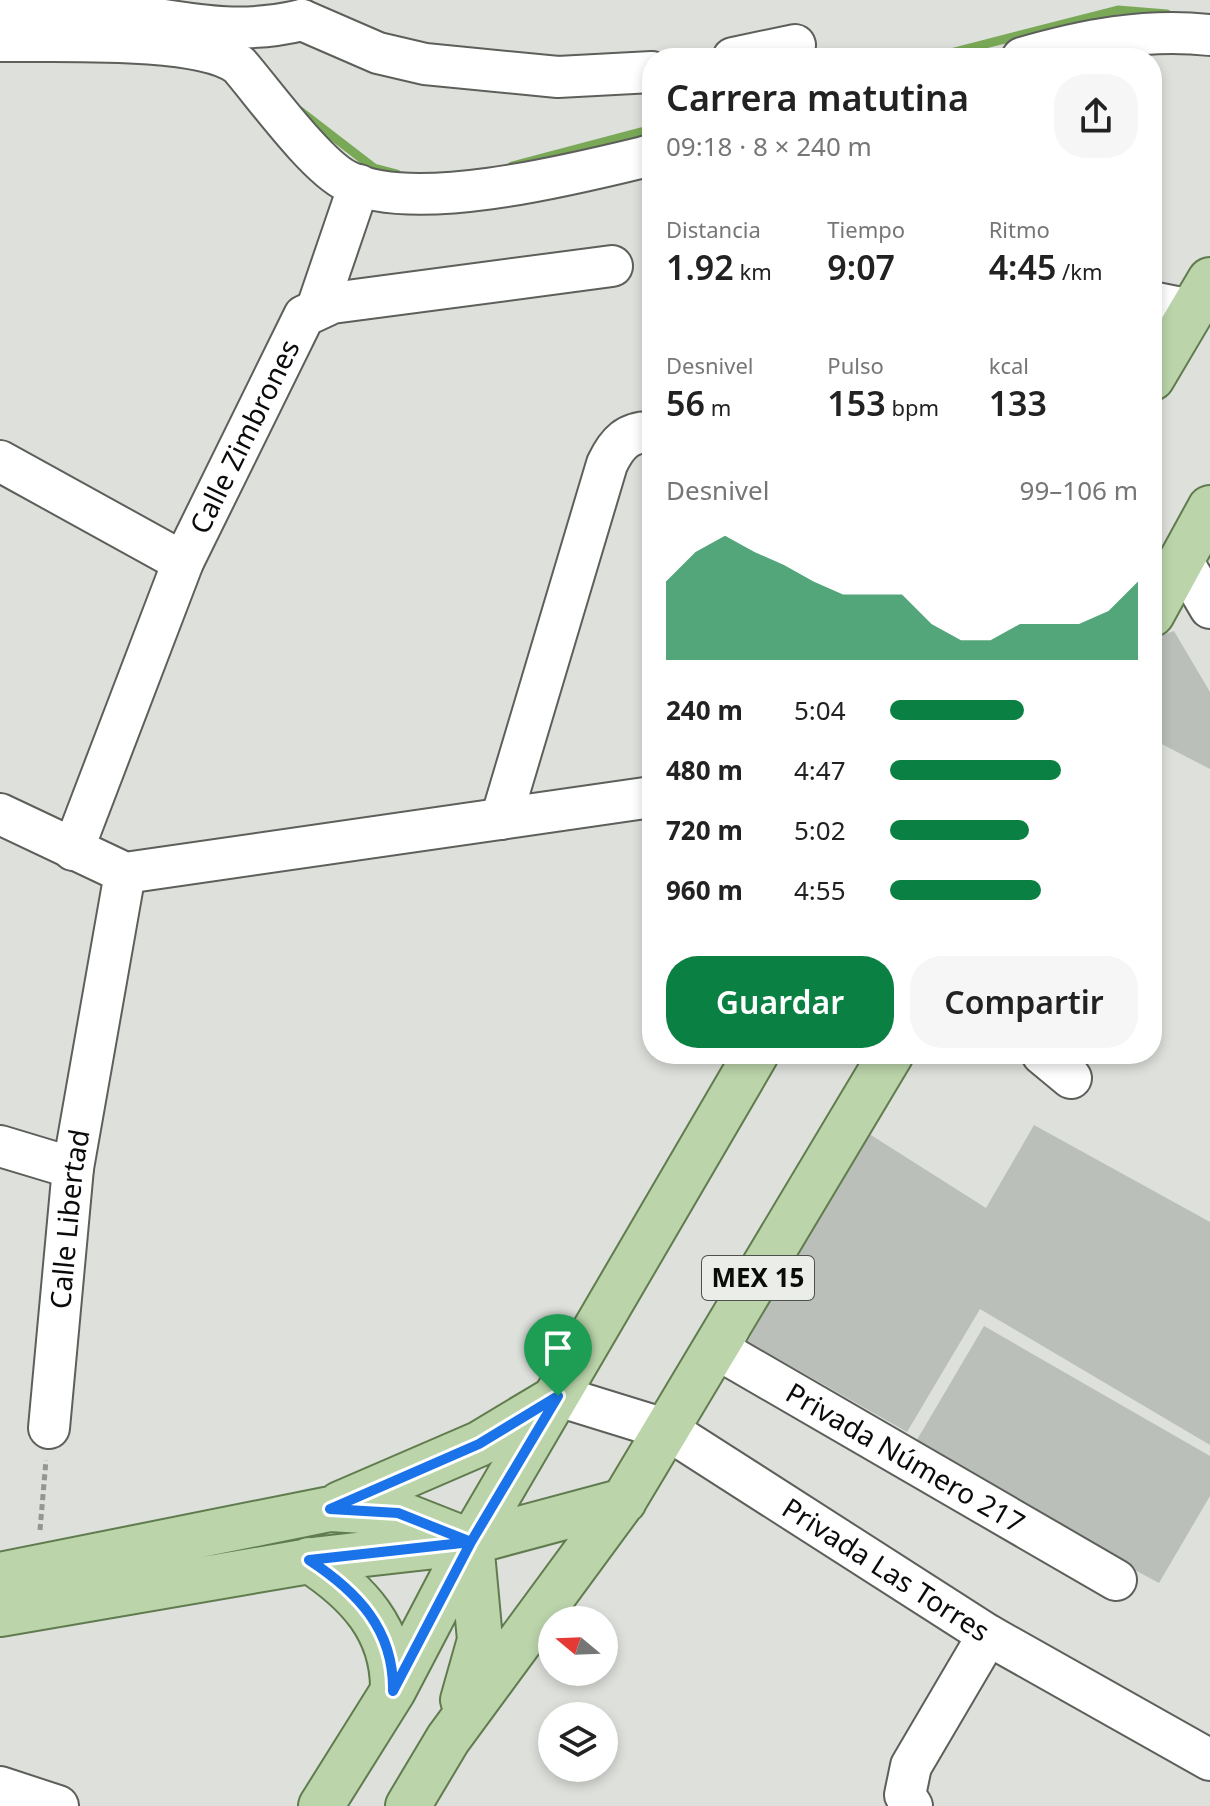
<!DOCTYPE html>
<html lang="es">
<head>
<meta charset="utf-8">
<style>
	:root { --surface:#fff; --page:#f6f6f6; --text:#222; --muted:#767676; --accent:#0b8043 }
	body { margin:0; font-family:"Noto Sans",sans-serif; background:var(--page); color:var(--text); height:100vh; display:flex; flex-direction:column; font-size:30px; white-space:nowrap }
	* { box-sizing:border-box; margin:0 }
	p { font-size:26px; color:var(--muted) }
	.icon { flex:none; width:44px; height:44px; fill:none; stroke:currentColor; stroke-width:2; stroke-linecap:round; stroke-linejoin:round }
	.map { position:relative; flex:1; overflow:hidden }
	.side { position:absolute; left:642px; top:48px; width:520px; height:1016px; display:flex; flex-direction:column; background:var(--surface); border-radius:32px; box-shadow:0 4px 12px #0003 }
	.side>* { flex:none }
	.needle { width:52px; rotate:289deg }
	.controls { position:absolute; left:538px; top:1606px; display:grid; gap:16px }
	.controls a { display:grid; place-items:center; width:80px; height:80px; border-radius:50%; background:var(--surface); box-shadow:0 4px 12px #0003; font-size:40px }
	.pin { position:absolute; display:grid; place-items:center; width:68px; height:68px; color:#fff; margin:-82px -34px; border-radius:50% 50% 50% 0; rotate:-45deg; box-shadow:0 0 8px #0007 }
	.pin .icon { rotate:45deg }
	.round { display:grid; place-items:center; flex:none; width:84px; height:84px; border-radius:32px; background:var(--page) }
	.overview { display:flex; align-items:center; justify-content:space-between; height:136px; padding:0 24px }
	h1 { font-size:36px; font-weight:600; line-height:60px }
	.stats { display:grid; grid-template-columns:repeat(3,1fr); gap:12px; height:136px; padding:8px 24px }
	.stats div { display:grid; align-content:center }
	.stats b { font-size:34px; font-weight:600 }
	.stats small { font-size:22px; font-weight:400 }
	.stats p { font-size:22px }
	.chart { height:224px; padding:16px 24px }
	.chart p { display:flex; justify-content:space-between }
	.chart svg { width:100%; height:144px; margin-top:8px; fill:var(--accent); opacity:.7 }
	.action { display:flex; gap:16px; margin-top:auto; padding:16px 24px }
	.action a { flex:1; height:92px; border-radius:32px; background:var(--accent); color:#fff; font-size:32px; font-weight:600; line-height:92px; text-align:center }
	.action a+a { background:var(--page); color:var(--text) }
	ul { padding:0 24px; list-style:none; font-size:26px }
	li { display:grid; grid-template-columns:128px 96px 1fr; align-items:center; height:60px }
	li i { height:20px; border-radius:10px; background:var(--accent) }
	.map>svg:first-child { display:block }
	.lines { fill:none; stroke-linecap:round; stroke-linejoin:round }
	.stream { stroke:#79a957; stroke-width:9 }
	.building { fill:#bbbfb9 }
	.minor-casing { stroke:#5c5f5a; stroke-width:44 }
	.major-casing { stroke:#607c4e; stroke-width:48 }
	.path { stroke:#939692; stroke-width:5; stroke-dasharray:6 4; stroke-linecap:butt }
	.minor { stroke:#fff; stroke-width:40 }
	.major { stroke:#bbd4aa; stroke-width:44 }
	.route-casing { stroke:#fff; stroke-width:16 }
	.route { stroke:#1a73e8; stroke-width:10 }
	.labels { text-anchor:middle; stroke-width:6; stroke-linejoin:round; paint-order:stroke }
	.shield { fill:#eaede8; stroke:#4e504d; stroke-width:2 }
	.shield-label { font-size:26px; font-weight:bold; fill:#0b0c0a }
	.street-label { font-size:28px; fill:#0b0c0a; stroke:#eaede8 }
</style>
</head>
<body>
<div class="map">
<svg width="1210" height="1806" viewBox="0 0 1210 1806">
	<rect width="100%" height="100%" fill="#dde0db"/>
	<g class="lines">
		<!-- stream -->
		<path class="stream" d="M931 58 1118 10 1167 14
			M300 111 374 168 397 174
			M512 166 652 129"/>
	</g>
	<!-- building -->
	<path class="building" d="M1174 631 1210 692V769L1152 739V651L1162 635Z
		M1034 1125 1210 1222V1445L980 1309 907 1432 740 1337 863 1130 986 1208Z
		M984 1326 1210 1456V1496L1159 1583 911 1450Z"/>
	<g class="lines">
		<!-- minor casing -->
		<g class="minor-casing">
			<g id="minor">
				<path d="M0 3C37 6 75 6 111 12 180 21 232 37 302 20"/>
				<path d="M302 20 378 53 425 64 558 77 652 72"/>
				<path d="M0 41C54 42 199 35 239 65 264 94 316 166 347 181 415 215 578 173 652 155"/>
				<path d="M733 58 795 45"/>
				<path d="M1022 58C1084 40 1145 28 1210 35"/>
				<path d="M1152 302 1192 310"/>
				<path d="M317 308 359 185"/>
				<path d="M0 461 183 562"/>
				<path d="M1183 562 1210 608"/>
				<path d="M0 814 125 873 652 797"/>
				<path d="M501 819 607 464C617 443 628 431 652 432"/>
				<path id="s1" d="M73 850 183 562 304 316 332 303 612 266"/>
				<path d="M1042 1054 1071 1078"/>
				<path d="M0 1146 73 1168"/>
				<path id="s2" d="M731 1324 719 1350 1116 1580"/>
				<path id="s3" d="M558 1396 668 1430 988 1635 1210 1760"/>
				<path id="s4" d="M49 1428 73 1168 125 873"/>
				<path d="M0 1787 58 1806"/>
				<path d="M912 1806 905 1795 911 1766 988 1635"/>
			</g>
		</g>
		<!-- major casing -->
		<g class="major-casing">
			<path id="major" d="M1152 378 1210 280
				M1152 614 1210 508
				M340 1504 479 1444 554 1399
				M309 1560C358 1592 394 1630 393 1691
				M0 1575 330 1509 398 1513 469 1541
				M0 1614 321 1559 471 1542 624 1501
				M463 1700 480 1640 471 1542
				M321 1806 393 1691 471 1542 756 1054
				M408 1806 448 1739 626 1497 891 1054"/>
		</g>
		<!-- path -->
		<path class="path" d="M40 1530 46 1460"/>
		<!-- minor -->
		<use href="#minor" class="minor"/>
		<!-- major -->
		<use href="#major" class="major"/>
	</g>
	<g class="lines">
		<!-- route casing -->
		<g class="route-casing">
			<path id="route" d="M558 1396 479 1444 330 1509 398 1513 471 1542 393 1691C394 1630 358 1592 309 1560L471 1542 558 1396"/>
		</g>
		<!-- route -->
		<use href="#route" class="route"/>
	</g>
	<g class="labels">
		<!-- shield labels -->
		<rect class="shield" x="702" y="1256" width="112" height="44" rx="6"/>
		<g class="shield-label">
			<text x="758" y="1287">MEX 15</text>
		</g>
		<!-- street labels -->
		<g class="street-label">
			<text dy="10" stroke="none"><textPath href="#s1" startOffset="448">Calle Zimbrones</textPath></text>
			<text dy="10" stroke="none"><textPath href="#s4" startOffset="210">Calle Libertad</textPath></text>
			<text dy="10" stroke="none"><textPath href="#s2" startOffset="244">Privada Número 217</textPath></text>
			<text dy="10" stroke="none"><textPath href="#s3" startOffset="374">Privada Las Torres</textPath></text>
		</g>
	</g>
</svg>
<div class="controls">
<a><svg class="needle" viewBox="-14 -14 28 28"><path d="M0-13l5 13h-10z" fill="#e53935"/><path d="M0 13l5-13h-10z" fill="#767676"/></svg></a>
<a><svg class="icon" aria-label="layers" viewBox="0 0 24 24"><path d="M12 4l9 5-9 5-9-5zM3 14l9 5 9-5"/></svg></a>
</div>
<div class="pin" style="left:558px;top:1396px;background:#1e9e55"><svg class="icon" aria-label="arrive" viewBox="0 0 24 24"><path d="M6 21V4h12l-3 4 3 4H6"/></svg></div>
<section class="side">
<div class="overview"><div><h1>Carrera matutina</h1><p>09:18 · 8 × 240 m</p></div><a class="round"><svg class="icon" aria-label="share" viewBox="0 0 24 24"><path d="M12 15V3M7 8l5-5 5 5M5 13v7h14v-7"/></svg></a></div>
<div class="stats">
<div><p>Distancia</p><b>1.92<small> km</small></b></div>
<div><p>Tiempo</p><b>9:07</b></div>
<div><p>Ritmo</p><b>4:45<small> /km</small></b></div>
</div>
<div class="stats">
<div><p>Desnivel</p><b>56<small> m</small></b></div>
<div><p>Pulso</p><b>153<small> bpm</small></b></div>
<div><p>kcal</p><b>133</b></div>
</div>
<div class="chart"><p><span>Desnivel</span>99–106 m</p>
<svg viewBox="0 0 160 44" preserveAspectRatio="none"><path d="M0 44V20L10 11L20 6L30 11L40 15L50 20L60 24L70 24L80 24L90 33L100 38L110 38L120 33L130 33L140 33L150 29L160 20V44z"/></svg>
</div>
<ul>
<li><b>240 m</b>5:04<i style="width:54%"></i></li>
<li><b>480 m</b>4:47<i style="width:69%"></i></li>
<li><b>720 m</b>5:02<i style="width:56%"></i></li>
<li><b>960 m</b>4:55<i style="width:61%"></i></li>
</ul>
<div class="action"><a>Guardar</a><a>Compartir</a></div>
</section>
</div>
</body>
</html>
